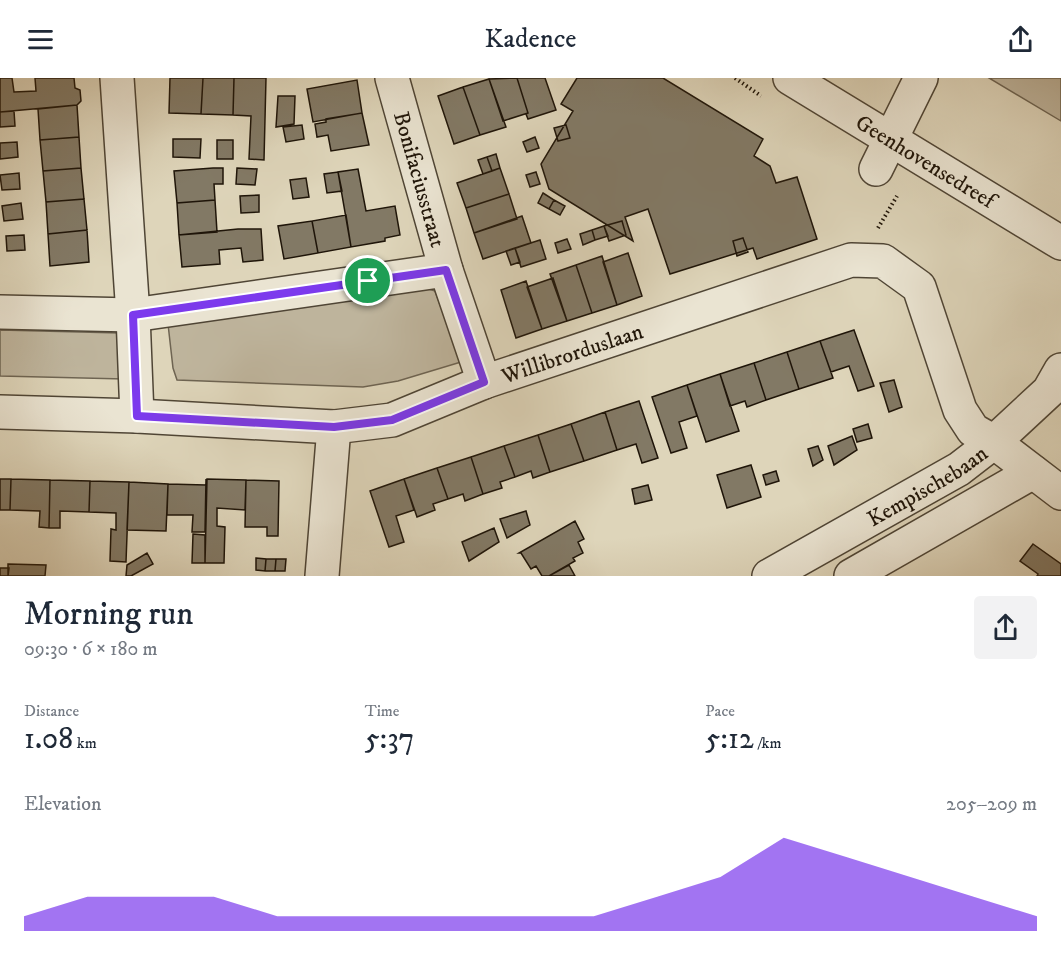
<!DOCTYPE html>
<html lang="en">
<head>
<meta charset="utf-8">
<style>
	:root { --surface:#fff; --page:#f2f2f3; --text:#1f2937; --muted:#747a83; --accent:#7c3aed }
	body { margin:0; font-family:"IM FELL DW Pica",serif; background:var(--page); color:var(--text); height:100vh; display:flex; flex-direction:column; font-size:22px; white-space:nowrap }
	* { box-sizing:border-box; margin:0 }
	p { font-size:20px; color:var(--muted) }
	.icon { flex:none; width:33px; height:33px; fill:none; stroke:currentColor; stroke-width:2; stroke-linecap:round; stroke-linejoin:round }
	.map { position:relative; height:498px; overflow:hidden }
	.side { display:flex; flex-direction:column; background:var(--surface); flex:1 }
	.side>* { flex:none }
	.pin { position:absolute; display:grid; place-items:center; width:51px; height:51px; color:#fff; margin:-26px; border:3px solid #fff; border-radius:50%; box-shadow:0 2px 6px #0007 }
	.round { display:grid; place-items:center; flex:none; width:63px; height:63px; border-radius:6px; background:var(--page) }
	.headline { display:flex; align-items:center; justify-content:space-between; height:102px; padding:0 24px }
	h1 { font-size:33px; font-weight:600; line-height:45px }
	.stats { display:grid; grid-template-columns:repeat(3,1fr); gap:9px; height:102px; padding:6px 24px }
	.stats div { display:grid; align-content:center }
	.stats b { font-size:30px; font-weight:600 }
	.stats small { font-size:16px; font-weight:400 }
	.stats p { font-size:16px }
	.chart { height:168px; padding:12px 24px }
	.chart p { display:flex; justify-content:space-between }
	.chart svg { width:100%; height:108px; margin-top:6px; fill:var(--accent); opacity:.7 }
	header { display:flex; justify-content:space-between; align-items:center; height:78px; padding:0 24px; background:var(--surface); font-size:27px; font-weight:600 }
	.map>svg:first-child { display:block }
	.green { fill:#beb49c; stroke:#6e6452; stroke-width:1.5 }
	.building { fill:#827965; stroke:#1f1509; stroke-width:1.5 }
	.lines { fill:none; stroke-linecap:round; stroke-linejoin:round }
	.minor-casing { stroke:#4f4535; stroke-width:36 }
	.path { stroke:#1f1509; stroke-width:4; stroke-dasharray:1.5 3; stroke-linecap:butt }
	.minor { stroke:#eae4d2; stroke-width:33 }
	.route-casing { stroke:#fff; stroke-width:12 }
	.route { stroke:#7c3aed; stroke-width:8 }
	.labels { text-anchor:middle; stroke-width:6; stroke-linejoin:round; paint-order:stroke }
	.street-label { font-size:22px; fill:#1f1509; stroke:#eae4d2 }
</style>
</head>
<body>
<header><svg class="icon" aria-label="menu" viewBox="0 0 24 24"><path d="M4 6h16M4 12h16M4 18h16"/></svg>Kadence<svg class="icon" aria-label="share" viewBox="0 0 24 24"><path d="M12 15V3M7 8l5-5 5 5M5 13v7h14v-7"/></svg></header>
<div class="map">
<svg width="1061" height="498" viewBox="0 0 1061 498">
	<rect width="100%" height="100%" fill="#ded5ba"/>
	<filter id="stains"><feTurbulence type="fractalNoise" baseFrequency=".00333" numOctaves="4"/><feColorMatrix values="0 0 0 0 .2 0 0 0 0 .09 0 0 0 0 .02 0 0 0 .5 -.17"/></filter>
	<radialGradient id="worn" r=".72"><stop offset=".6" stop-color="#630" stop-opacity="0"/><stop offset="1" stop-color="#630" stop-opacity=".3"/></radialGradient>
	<!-- green -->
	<path class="green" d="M989 0H1061V43Z
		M414 206 435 213 461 284 398 303 363 309 177 302 173 290 168 246Z
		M0 252 120 255 124 301 0 298Z"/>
	<!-- building -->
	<path class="building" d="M0 0H12L14 14 36 13 35 0H74L75 10 80 12 81 23 77 27 0 34Z
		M170 0H203L201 36 169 35Z
		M203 0H234L233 37 201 36Z
		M234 0H266L264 82 249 81 251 38 233 37Z
		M517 0H545L556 32 528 41 526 36 528 35Z
		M517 0 528 35 503 43 489 1Z
		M577 0H663L763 61 754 78 770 88 776 105 797 99 817 161 757 181 753 170 670 196 648 131 625 139 633 163 549 111 541 86 573 33 561 26Z
		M489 1 506 49 480 57 463 9Z
		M357 2 362 35 313 44 307 11Z
		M463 9 480 57 454 66 438 18Z
		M278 18H295L294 46 276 49Z
		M77 27 79 59 40 62 38 31Z
		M14 33 15 48 0 49V34Z
		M362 35 369 67 331 73 328 57 317 59 315 46 326 44V41Z
		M302 47 304 61 286 64 283 49Z
		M566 47 570 60 558 63 554 50Z
		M79 59 81 90 43 93 40 62Z
		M535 59 539 70 527 74 523 64Z
		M173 61H201L200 80 173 79Z
		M217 62H233V81H217Z
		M17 64 18 79 0 81V65Z
		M496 76 500 90 492 93 487 79Z
		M487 79 492 93 483 96 478 82Z
		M81 90 84 121 46 124 43 93Z
		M213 90H223V106H214L215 122 177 125 174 93Z
		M237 90 257 91 255 107 236 106Z
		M500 90 509 116 466 130 457 105Z
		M358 91 366 133 395 128 400 157 385 160V163L351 169 338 94Z
		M338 94 342 113 327 115 324 96Z
		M536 94 540 106 530 109 526 97Z
		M19 95 20 111 2 112 0 97Z
		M306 100 309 119 293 121 290 102Z
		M543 115 554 122 549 131 538 125Z
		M509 116 517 141 474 155 466 130Z
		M259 117V134L241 135 240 118Z
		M84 121 87 152 48 156 46 124Z
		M215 122 217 154 179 157 177 125Z
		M554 122 565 128 560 137 549 131Z
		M21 125 23 141 4 143 2 128Z
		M346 137 351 169 318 175 312 143Z
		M522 138 531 165 483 181 474 155Z
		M312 143 318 175 284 181 278 148Z
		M622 143 626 157 609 163 604 148Z
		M604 148 608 158 595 162 592 152Z
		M238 151H261L263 182 243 184 241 170 219 172 220 186 182 189 179 157Z
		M87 152 89 184 50 188 48 156Z
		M592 152 595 162 583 167 580 156Z
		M24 157 25 172 7 173 6 158Z
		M743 160 748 174 737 178 733 163Z
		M567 161 571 171 558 175 555 165Z
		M540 162 546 181 521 189 515 170Z
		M515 170 520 184 511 187 506 173Z
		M628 175 642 218 617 227 603 184Z
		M602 178 617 227 592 235 576 187Z
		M576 187 592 235 567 243 550 196Z
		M553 200 567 243 542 251 527 209Z
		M526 203 542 251 516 260 501 212Z
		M854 252 874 308 858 313 849 288 831 294 820 263Z
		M820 263 833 300 799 311 787 274Z
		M787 274 799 311 766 322 754 285Z
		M754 285 766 322 747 329 745 323 730 328 720 296Z
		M720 296 739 353 706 364 687 307Z
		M894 302 902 329 889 334 880 305Z
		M687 307 697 338 679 344 687 370 671 375 652 319Z
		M639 323 658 380 642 385 636 366 617 372 605 334Z
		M605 334 617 372 584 383 571 346Z
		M571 346 584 383 550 394 538 357Z
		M868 346 872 360 857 364 853 351Z
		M538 357 550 394 533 400 531 393 515 399 504 368Z
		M852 358 857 372 834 387 828 368Z
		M504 368 515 399 500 404 502 410 483 416 471 379Z
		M818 368 823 382 813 388 808 371Z
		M471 379 483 416 465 423 463 416 448 421 437 390Z
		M751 387 761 419 727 430 717 397Z
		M437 390 448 421 433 426 435 432 417 439 404 401Z
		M776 393 779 403 766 407 763 397Z
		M0 401H11L10 432H0Z
		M11 401 50 402 49 450 39 449 40 433 10 432Z
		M206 401 205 454H192L193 437H167L168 406 206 407Z
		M207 401 246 402 245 432 217 430V448L225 449 224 485H205Z
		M404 401 414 432 396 438 404 464 389 469 370 413Z
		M50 402 90 403 89 434 60 433V450H49Z
		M246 402 279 403 278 458H267V449H245Z
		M90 403 129 404 126 484 110 483 111 451 116 452V435L89 434Z
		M129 404 168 406 166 453 127 452Z
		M648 407 652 422 635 426 632 411Z
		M526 433 530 447 507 460 500 441Z
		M575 443 584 461 578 464 583 475 573 480 575 483 549 498H542L536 488 531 491 521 475H519Z
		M494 450 499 464 469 483 462 464Z
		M193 456 205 457V485H192Z
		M1033 466 1061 486V498H1037L1038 496 1020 483Z
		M147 475 153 486 131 498H126L127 487Z
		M256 480 266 481 265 493 256 492Z
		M266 481H276L275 493H265Z
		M276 481H286L285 493H275Z
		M8 486 46 487 45 498H8Z
		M569 487 575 498H549Z
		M0 490H9L8 498H0Z"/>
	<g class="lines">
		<!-- minor casing -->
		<g class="minor-casing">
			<g id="minor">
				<path d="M117 0 133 237 137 338"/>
				<path id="s1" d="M392 0 446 192 484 304"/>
				<path id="s2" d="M790 0 1061 165"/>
				<path d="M876 91 921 0"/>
				<path d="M0 234 133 237 446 192"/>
				<path id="s3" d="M0 334 137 338 334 349 392 342 484 304 851 182 883 183 919 209 960 332 973 352 994 364 1061 415"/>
				<path d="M322 498 334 349"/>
				<path id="s4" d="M769 498 959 391 994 364 1049 313 1061 292"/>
				<path d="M851 498 1033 394"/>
			</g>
		</g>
		<!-- path -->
		<path class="path" d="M735 0 761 18
			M878 150 897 118"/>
		<!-- minor -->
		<use href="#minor" class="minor"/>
	</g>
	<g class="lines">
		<!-- route casing -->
		<g class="route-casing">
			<path id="route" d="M446 192 484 304 392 342 334 349 137 338 133 237Z"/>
		</g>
		<!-- route -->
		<use href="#route" class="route"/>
	</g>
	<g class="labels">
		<!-- street labels -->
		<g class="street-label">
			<text dy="8" stroke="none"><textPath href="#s2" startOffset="159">Geenhovensedreef</textPath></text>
			<text dy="8" stroke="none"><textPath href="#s1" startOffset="105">Bonifaciusstraat</textPath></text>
			<text dy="8" stroke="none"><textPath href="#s3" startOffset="585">Willibrorduslaan</textPath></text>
			<text dy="8" stroke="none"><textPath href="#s4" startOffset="182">Kempischebaan</textPath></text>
		</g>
	</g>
	<rect width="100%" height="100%" filter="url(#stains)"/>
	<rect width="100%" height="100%" fill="url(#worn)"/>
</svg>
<div class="pin" style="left:368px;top:203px;background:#1e9e55"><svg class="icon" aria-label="arrive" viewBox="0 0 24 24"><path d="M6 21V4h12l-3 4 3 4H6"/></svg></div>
</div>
<section class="side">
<div class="headline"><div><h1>Morning run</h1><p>09:30 · 6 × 180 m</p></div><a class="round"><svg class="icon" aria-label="share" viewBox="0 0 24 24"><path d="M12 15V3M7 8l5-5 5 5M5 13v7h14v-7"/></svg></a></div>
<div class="stats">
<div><p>Distance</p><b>1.08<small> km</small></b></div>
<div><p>Time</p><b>5:37</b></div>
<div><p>Pace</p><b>5:12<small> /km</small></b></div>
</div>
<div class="chart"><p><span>Elevation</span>205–209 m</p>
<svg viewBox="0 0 160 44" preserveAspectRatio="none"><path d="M0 44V38L10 30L20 30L30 30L40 38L50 38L60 38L70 38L80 38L90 38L100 30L110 22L120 6L130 14L140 22L150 30L160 38V44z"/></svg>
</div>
</section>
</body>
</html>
